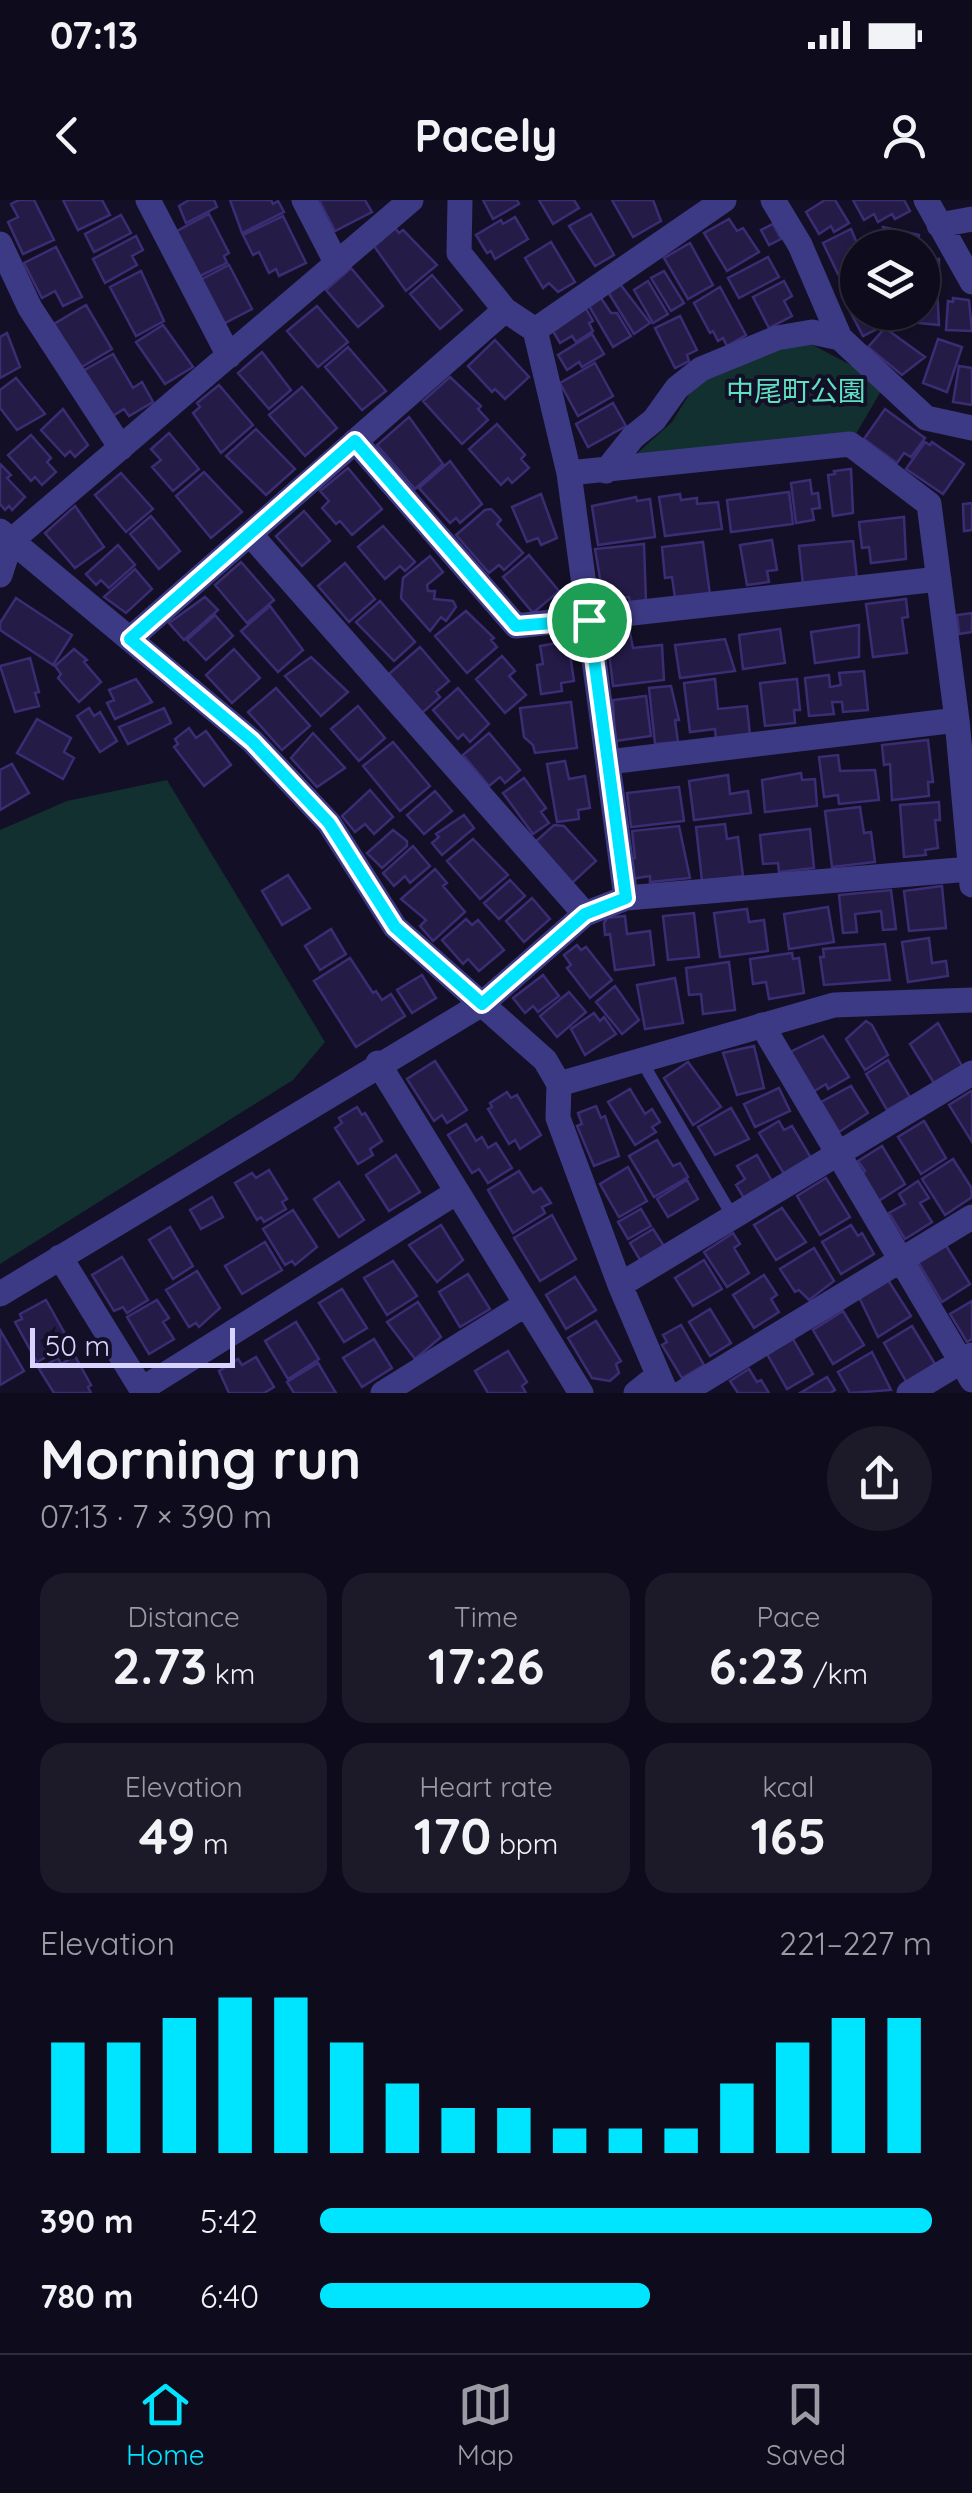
<!DOCTYPE html>
<html lang="en">
<head>
<meta charset="utf-8">
<style>
	:root { --surface:#0e0b1c; --page:#1c1929; --text:#f1f3f6; --muted:#9b9ba3; --line:#2e2b3b; --accent:#00e5ff }
	body { margin:0; font-family:Quicksand,"Noto Sans JP",sans-serif; background:var(--page); color:var(--text); height:100vh; display:flex; flex-direction:column; font-size:38px; white-space:nowrap }
	* { box-sizing:border-box; margin:0 }
	p { font-size:32px; color:var(--muted) }
	.icon { flex:none; width:55px; height:55px; fill:none; stroke:currentColor; stroke-width:2; stroke-linecap:round; stroke-linejoin:round }
	.map { position:relative; height:1193px; overflow:hidden }
	.panel { display:flex; flex-direction:column; background:var(--surface); flex:1 }
	.panel>* { flex:none }
	.fabs { position:absolute; left:840px; top:30px; display:grid; gap:20px }
	.fabs a { display:grid; place-items:center; width:100px; height:100px; border-radius:50%; background:var(--surface); box-shadow:0 2px 8px #0004,0 0 0 2px var(--line); font-size:50px }
	.scale { position:absolute; left:30px; bottom:25px; width:205px; box-sizing:border-box; padding-left:10px; border:5px solid #d9d4ff; border-top:0; font-size:28px; line-height:35px; white-space:nowrap; color:#d9d4ff; -webkit-text-stroke:8px #130f26; paint-order:stroke }
	.pin { position:absolute; display:grid; place-items:center; width:85px; height:85px; color:#fff; margin:-42px; border:5px solid #fff; border-radius:50%; box-shadow:0 2px 10px #0007 }
	.round { display:grid; place-items:center; flex:none; width:105px; height:105px; border-radius:52px; background:var(--page) }
	.headline { display:flex; align-items:center; justify-content:space-between; height:170px; padding:0 40px }
	h1 { font-size:55px; font-weight:700; line-height:75px }
	.metrics { display:grid; grid-template-columns:repeat(3,1fr); gap:15px; height:170px; padding:10px 40px }
	.metrics div { display:grid; align-content:center; border-radius:25px; background:var(--page); text-align:center }
	.metrics b { font-size:50px; font-weight:700 }
	.metrics small { font-size:28px; font-weight:400 }
	.metrics p { font-size:28px }
	.chart { height:280px; padding:20px 40px }
	.chart p { display:flex; justify-content:space-between }
	.chart svg { width:100%; height:180px; margin-top:10px; stroke:var(--accent); stroke-width:6 }
	ul { padding:0 40px; list-style:none; font-size:32px }
	li { display:grid; grid-template-columns:160px 120px 1fr; align-items:center; height:75px }
	li i { height:25px; border-radius:12px; background:var(--accent) }
	.status { display:flex; justify-content:space-between; align-items:center; height:70px; padding:0 50px; background:var(--surface); direction:ltr }
	.status svg { height:28px; fill:currentColor }
	header { display:flex; justify-content:space-between; align-items:center; height:130px; padding:0 40px; background:var(--surface); font-size:45px; font-weight:700 }
	.dock { display:flex; justify-content:space-around; align-items:center; height:140px; border-top:2px solid var(--line); background:var(--surface); font-size:28px; color:var(--muted) }
	.dock a { display:grid; justify-items:center; gap:5px }
	.dock .selected { color:var(--accent) }
	.map>svg:first-child { display:block }
	.green { fill:#12302f }
	.building { fill:#241b47; stroke:#3b2d73; stroke-width:2.5 }
	.lines { fill:none; stroke-linecap:round; stroke-linejoin:round }
	.service { stroke:#3d3a85; stroke-width:12 }
	.minor { stroke:#3d3a85; stroke-width:25 }
	.route-casing { stroke:#fff; stroke-width:20 }
	.route { stroke:#00e5ff; stroke-width:12 }
	.labels { text-anchor:middle; stroke-width:8; stroke-linejoin:round; paint-order:stroke }
	.park-label { font-size:28px; fill:#5fe0c0; stroke:#130f26 }
</style>
</head>
<body>
<div class="status"><b>07:13</b><svg viewBox="0 0 49 12"><path d="M0 12V9h3v3zM5 12V6h3v6zM10 12V3h3v9zM15 12V0h3v12zM26 1h20v11H26zM47 4h2v5h-2z"/></svg></div>
<header><svg class="icon" aria-label="back" viewBox="0 0 24 24"><path d="M15 5l-7 7 7 7"/></svg>Pacely<svg class="icon" aria-label="person" viewBox="0 0 24 24"><circle cx="12" cy="8" r="4"/><path d="M4 21q1-7 8-7t8 7"/></svg></header>
<div class="map">
<svg width="972" height="1193" viewBox="0 0 972 1193">
	<rect width="100%" height="100%" fill="#130f26"/>
	<!-- green -->
	<path class="green" d="M809 143 864 172 881 191 856 234 634 256 672 222 690 193 715 173 761 155Z
		M167 580 325 842 293 880 0 1064V630L67 601Z"/>
	<!-- building -->
	<path class="building" d="M19 0H34L54 40 23 54 8 22 18 17 11 4Z
		M63 0H102L110 15 78 30Z
		M214 0 217 7 186 23 179 6 189 0Z
		M230 0H271L273 4 278 1 284 12 242 33Z
		M319 0H365L372 12 335 31Z
		M483 0H517L519 4 493 19Z
		M539 0H574L579 8 553 24Z
		M612 0H653L661 21 633 37Z
		M825 0H835L849 23 834 32 831 26 819 34 806 12Z
		M853 0H904L910 11 895 19 892 14 878 22 874 14 864 20Z
		M209 14 229 53 224 56 227 63 198 77 175 32Z
		M591 14 614 55 595 66 569 26Z
		M121 15 131 33 94 52 85 34Z
		M283 16 306 63 279 76 276 69 269 73 259 52 253 55 243 35Z
		M515 17 528 39 495 59 491 51 487 53 476 35 501 20 503 24Z
		M729 19 737 31 743 28 759 52 727 71 704 33Z
		M773 24 781 39 769 45 761 30Z
		M883 27 919 35 918 48H882Z
		M395 28 399 33 403 30 437 65 406 91 374 46Z
		M851 29 859 48 858 65 838 74 823 43Z
		M136 36 143 50 132 56 137 65 105 83 93 59Z
		M551 42 575 82 558 92 549 83 543 88 525 58Z
		M690 43 713 85 688 99 664 58Z
		M56 47 82 97 63 106 55 91 42 98 24 63Z
		M768 57 779 77 739 98 728 78Z
		M922 59H939V76H931V83H922Z
		M229 65 252 109 223 124 200 80Z
		M351 68 383 106 358 127 326 90Z
		M141 71 164 121 136 136 110 87Z
		M664 71 684 103 671 111 651 78Z
		M432 75 462 110 440 129 410 94Z
		M648 81 668 114 653 123 634 90Z
		M784 81 792 96 784 101 792 116 769 128 753 97Z
		M858 81V112H882L887 124 863 136 842 96 850 92 847 86Z
		M620 84 650 123 634 134 608 92Z
		M922 86 937 87 939 125 919 123 914 112H922Z
		M720 87 746 135 727 146 723 138 718 141 713 131 710 133 694 103Z
		M601 98 611 113H617L631 136 613 147 589 106Z
		M953 98 969 100 972 131 946 130 948 101 953 102Z
		M86 105 112 149 80 168 54 124Z
		M317 106 348 142 318 167 287 131Z
		M585 107 593 121 589 123 593 131 576 142 572 136 560 143 551 128Z
		M680 116 697 150 687 155 689 161 675 168 655 128Z
		M163 125 193 167 165 184 136 142Z
		M885 128 925 157 902 175 868 147Z
		M7 133 20 167 0 178V137Z
		M592 134 604 154 582 167 579 162 567 170 558 155Z
		M938 139 962 147 947 192 923 183Z
		M495 140 529 177 505 199 495 189 492 192 468 166Z
		M348 147 386 191 362 210 325 167Z
		M262 152 291 190 269 209 238 173Z
		M113 154 133 188 142 182 153 202 129 216 124 209 111 217 81 172Z
		M595 163 613 196 578 216 560 183Z
		M959 166 972 168V205L953 202Z
		M450 177 481 206 478 209 488 220 462 244 423 201Z
		M16 178 45 214 17 230 0 208V190Z
		M219 185 253 225 221 253 193 213 200 207 197 203Z
		M302 187 337 228 305 256 269 215Z
		M613 203 626 226 588 247 576 224Z
		M63 209 88 245 75 257 70 251 65 256 41 230Z
		M885 209 925 238 911 257 904 253 897 263 864 239Z
		M409 217 443 264 415 289 377 245Z
		M497 224 525 255 521 259 529 268 512 283 508 278 501 285 469 249Z
		M256 229 295 269 266 295 226 256Z
		M169 233 199 269 173 291 152 267 161 260 151 249Z
		M31 235 51 258 47 262 56 272 42 285 35 277 31 281 8 255Z
		M925 242 930 245 932 242 964 264 943 294 906 269Z
		M450 261 482 304 460 323 456 318 450 323 419 288Z
		M0 264 11 275 7 278 25 297 12 310 9 306 5 310 0 304Z
		M348 268 382 309 352 335 340 321 336 324 322 308 329 301 320 291Z
		M851 269 853 313 833 316 828 275 835 274 834 271Z
		M204 272 242 312 211 338 176 296Z
		M121 273 153 309 126 332 95 295Z
		M810 280 812 294 818 293 820 308 812 309 814 320 796 323 791 283Z
		M789 292 793 324 731 332 727 300Z
		M541 294 557 338 541 345 538 338 527 342 512 307Z
		M680 294 681 300 697 298V304L718 302 722 329 665 336 659 297Z
		M636 297 637 301 650 299 655 337 598 345 592 306Z
		M972 303V330L964 331 963 304Z
		M75 306 104 347 75 368 45 333Z
		M491 309 501 320 497 324 523 353 504 370 499 365 489 373 456 335 485 310Z
		M304 311 330 341 302 366 276 336Z
		M151 316 180 351 159 369 130 334Z
		M904 317 906 359 871 363 869 347 862 348 859 322Z
		M383 326 415 362 405 371 400 366 385 379 358 347Z
		M772 340 777 370 767 371 769 382 747 385 740 345Z
		M853 341 857 379 803 385 799 346Z
		M703 342 710 395 675 398 672 377 665 378 662 347Z
		M644 344 646 401 630 403 629 397 608 399 603 396 595 349Z
		M118 345 135 365 109 388 101 380 96 385 86 374Z
		M529 355 559 391 533 413 503 377Z
		M430 356 443 372 427 385 428 391H435L434 399 453 401 456 407 446 421 441 417 430 431 401 398 403 378Z
		M241 362 274 400 247 423 215 385Z
		M345 363 375 399 349 422 318 386Z
		M135 369 152 389 126 413 104 397Z
		M205 397 218 410 184 440 169 423Z
		M16 398 72 435 53 465 0 430V423Z
		M906 399 908 417 902 418 907 453 873 457 866 404Z
		M380 401 415 442 394 461 356 422Z
		M270 406 303 450 278 472 241 431Z
		M466 411 494 438 491 440 497 447 467 473 435 436Z
		M972 413V432L959 434 957 415Z
		M215 415 233 436 206 460 187 440Z
		M859 425V457L815 463 811 432Z
		M780 429 785 463 743 469 739 435Z
		M630 433 633 448 662 445 664 480 613 486 607 436Z
		M725 439 735 471 680 478 675 445Z
		M568 441 574 481 561 483 562 491 541 494 537 465 543 464 540 446Z
		M420 447 449 481 436 492 440 497 422 513 389 474Z
		M74 449 87 460 84 462 101 482 79 502 58 478 61 474 55 466Z
		M234 449 260 478 232 503 206 475Z
		M502 456 515 471 509 476 526 495 505 513 476 479Z
		M311 457 348 492 321 516 285 476Z
		M30 458 39 492 35 493 39 506 15 512 0 466Z
		M864 471 868 510 843 512 842 502H832L834 514 809 516 805 478 829 475 830 487 841 485 839 473Z
		M136 479 152 502 115 519 107 503 114 500 109 490Z
		M715 479 718 509 747 506 750 535 716 539 715 529 690 532 684 483Z
		M797 479 800 510H794L795 523 765 526 760 483Z
		M671 486 679 520H675L678 542 655 544 649 488Z
		M276 488 310 526 282 550 248 512Z
		M458 488 489 524 470 542 463 534 458 539 433 510Z
		M646 496 651 536 615 541 613 500Z
		M571 502 577 548 535 553 533 545 524 537 520 508Z
		M358 506 385 538 359 561 331 529Z
		M89 508 94 516 100 512 117 541 100 552 77 516Z
		M164 508 171 523 128 544 119 527Z
		M37 519 71 538 64 552 74 558 63 579 17 553Z
		M189 528 196 538 206 531 231 565 204 586 174 547 178 544 175 539Z
		M313 533 345 568 317 587 291 558Z
		M489 533 520 570 505 583 500 577 489 586 463 555Z
		M928 540 933 582H928L929 596 892 600 890 564 884 565 882 545Z
		M393 542 430 586 400 611 363 566Z
		M838 555 840 571 875 570 879 600 839 604 838 595 824 597 819 557Z
		M565 561 569 579 585 576 590 608 578 610 579 619 557 622 547 564Z
		M12 564 29 593 0 610V570Z
		M801 573 802 580 815 579 817 606 765 612 762 580Z
		M728 575 730 594 748 591 751 613 694 620 689 581Z
		M524 578 546 608 541 612 549 623 533 634 503 593Z
		M679 587 684 621 631 627 627 593Z
		M370 590 393 617 374 634 365 624 355 632 342 616Z
		M435 591 452 611 424 634 407 615Z
		M939 602 940 620H935L938 648 925 650 926 655 904 657 900 605Z
		M860 607 864 633 871 632 875 662 832 667 825 611Z
		M464 615 474 628 442 655 432 643 439 637 436 634Z
		M725 624 727 639 738 637 743 676 702 681 696 627Z
		M554 625 564 626 596 661 572 683 535 642Z
		M679 626 690 678 650 682V676L631 679 629 659 635 658 632 631Z
		M810 629 814 668 779 672 778 663 763 664 760 635Z
		M393 630 407 641V646L382 668 367 653Z
		M473 639 508 675 480 699 447 661Z
		M413 646 430 666 410 683 405 676 394 686 383 673Z
		M435 669 447 683 443 686 465 712 433 741 420 726 426 720 401 699Z
		M288 675 310 708 282 725 262 691Z
		M510 680 525 696 499 719 484 703Z
		M942 686 946 728 909 731 904 691Z
		M891 690 896 729 883 730 881 711 855 714 857 732 843 733 839 695Z
		M532 698 550 719 524 742 506 721Z
		M828 707 834 742 789 749 784 714Z
		M747 709 749 722 764 720 768 751 720 757 714 713Z
		M694 713 699 757 668 760 663 716Z
		M625 716 627 734 650 731 654 765 615 770 610 734 605 735 604 723 607 718Z
		M466 719 472 725 478 720 504 750 479 771 468 759 463 764 442 740Z
		M331 729 346 754 320 770 305 746Z
		M929 738 932 763 946 761 948 776 908 782 902 742Z
		M885 744 890 780 824 785 820 757H824L823 749Z
		M577 745 581 750 586 747 612 780 590 798 567 768 571 765 564 755Z
		M792 753 793 759 799 758 804 793 769 799 766 782 753 784 750 759Z
		M350 758 373 793 376 791 382 800 391 794 405 816 356 847 314 781Z
		M729 762 735 810 703 814 701 794 689 795 686 768Z
		M422 775 436 798 412 813 397 790Z
		M543 775 559 796 538 812 533 806 525 813 513 798Z
		M675 778 683 823 645 829 637 785Z
		M615 786 639 820 622 834 596 802Z
		M569 792 586 812 557 837 540 816Z
		M594 813 600 821 604 817 616 834 585 855 571 829Z
		M866 821 872 825 888 855 865 870 846 839Z
		M938 823 962 866 934 883 910 844Z
		M823 836 849 877 828 889 826 884 813 892 790 852Z
		M754 846 764 888 737 895 723 853Z
		M888 860 910 897 887 910 866 874Z
		M435 861 467 910 447 923 442 915 434 921 407 879Z
		M688 862 721 907 693 925 664 878Z
		M851 886 868 913 839 932 821 902Z
		M779 888 790 911 755 927 744 904Z
		M630 889 645 914 652 909 660 922 652 927 656 932 635 945 608 902Z
		M971 891 972 893V942L949 905Z
		M507 892 511 898 517 895 541 935 520 949 515 940 509 944 488 909 492 907 490 903Z
		M596 906 601 918 605 916 619 956 594 966 577 926 582 924 578 913Z
		M357 907 362 915 365 913 382 941 370 949 373 955 358 964 335 928 342 923 339 918Z
		M731 908 749 939 715 955 698 927Z
		M779 921 784 930 792 926 811 958 786 977 759 933Z
		M924 921 946 958 921 974 898 937Z
		M466 924 476 941 482 937 488 948 496 943 512 968 488 983 479 969 472 973 448 935Z
		M657 940 673 966 680 963 688 977 654 997 629 956Z
		M882 946 905 984 877 1002 860 975 865 971 858 961Z
		M396 955 420 992 389 1011 366 975Z
		M757 955 773 983 745 1000 736 985 745 979 737 966Z
		M953 959 971 987 972 997 945 1015 922 979Z
		M628 967 647 1001 619 1017 600 984Z
		M269 970 287 999 282 1002 286 1009 264 1022 261 1017 257 1020 235 983 252 973 256 978Z
		M519 971 533 993 541 988 551 1003 542 1007 545 1013 513 1033 488 990Z
		M826 978 850 1017 820 1035 797 996Z
		M687 980 698 999 668 1017 657 999Z
		M918 981 929 998 920 1003 932 1022 905 1039 889 1013 905 1004 899 994Z
		M339 982 364 1020 339 1037 314 999Z
		M212 997 223 1017 201 1029 190 1010Z
		M782 1008 806 1042 776 1060 754 1025Z
		M641 1009 651 1026 628 1039 618 1022Z
		M293 1010 317 1047 295 1065 292 1061 285 1065 263 1029Z
		M552 1015 576 1059 540 1081 514 1038Z
		M441 1025 463 1060 437 1082 409 1045Z
		M851 1025 858 1036 862 1033 874 1054 841 1074 822 1042Z
		M170 1027 193 1066 173 1079 149 1040Z
		M653 1029 664 1046 640 1060 630 1043Z
		M733 1033 740 1044 734 1048 749 1073 727 1087 704 1052Z
		M265 1042 282 1070 242 1094 225 1066Z
		M945 1044 970 1084 942 1102 918 1062Z
		M814 1048 834 1081 809 1100 799 1090 795 1092 780 1069Z
		M122 1057 148 1100 127 1113 123 1107 114 1111 92 1075Z
		M704 1060 722 1089 693 1106 675 1078Z
		M393 1061 417 1096 387 1115 364 1078Z
		M197 1071 220 1108 199 1127 196 1123 189 1127 166 1090Z
		M468 1074 490 1109 460 1127 439 1092Z
		M764 1075 777 1095 771 1099 779 1112 754 1128 733 1095Z
		M575 1077 596 1110 566 1129 546 1095Z
		M888 1080 911 1116 878 1137 859 1097Z
		M342 1089 367 1128 344 1142 319 1103Z
		M46 1100 68 1139 55 1146 57 1151 37 1162 15 1122 22 1119 20 1114Z
		M157 1100 169 1118 163 1122 174 1139 149 1154 127 1117Z
		M972 1101V1139L967 1142 950 1114Z
		M418 1102 441 1137 415 1159 387 1122Z
		M710 1109 731 1143 710 1156 689 1122Z
		M843 1111 864 1145 833 1164 813 1130Z
		M596 1121 621 1161 616 1164 619 1173 610 1181 592 1178 568 1138Z
		M296 1122 319 1159 288 1179 265 1141Z
		M681 1125 704 1165 682 1178 662 1145 667 1142 663 1135Z
		M912 1126 935 1164 907 1183 884 1143Z
		M0 1130 24 1171 0 1185Z
		M374 1139 392 1168 362 1187 343 1158Z
		M793 1139 813 1174 787 1189 767 1154Z
		M508 1151 527 1182 522 1186 526 1193H488L475 1171Z
		M872 1152 891 1190 850 1193 838 1172Z
		M75 1156 91 1185 88 1187 91 1193H54L39 1169 58 1158 61 1164Z
		M256 1157 274 1187 264 1193H229L219 1171 238 1159 242 1165Z
		M318 1163 336 1193H294L287 1182Z
		M749 1169 757 1182 761 1180 769 1193H738L730 1181Z
		M827 1177 835 1190 830 1193H800Z"/>
	<g class="lines">
		<!-- service -->
		<path class="service" d="M641 860 733 1017"/>
		<!-- minor -->
		<path class="minor" d="M148 0 229 156
			M304 0 337 64
			M460 0 459 53 505 110 535 130 569 273 626 698
			M773 0 800 45 840 138 926 218 972 228
			M926 0 972 82
			M939 25 972 19
			M0 44 30 108 121 248
			M535 130 724 0
			M355 241 516 426 939 379
			M606 271 633 237 654 220 677 188 701 169 777 138 812 132 840 138
			M569 273 850 244 929 304 957 520 972 685
			M0 331 252 541 329 623 395 727 545 860 559 884 558 918 620 1085 666 1193
			M250 334 585 714
			M0 375 11 341 411 0
			M130 439 505 110
			M608 562 957 520
			M762 825 972 1180
			M378 863 581 1193
			M559 884 834 805 972 800
			M60 1057 144 1193
			M620 1085 972 873
			M0 1094 482 804 585 714 626 698 970 669
			M142 1189 457 992
			M383 1193 526 1104
			M636 1193 656 1177
			M682 1193 972 1017
			M909 1193 972 1155"/>
	</g>
	<g class="lines">
		<!-- route casing -->
		<g class="route-casing">
			<path id="route" d="M355 241 516 426 589 420 626 698 585 714 482 804 395 727 329 623 252 541 130 439Z"/>
		</g>
		<!-- route -->
		<use href="#route" class="route"/>
	</g>
	<g class="labels">
		<!-- park labels -->
		<g class="park-label">
			<text x="796" y="201">中尾町公園</text>
		</g>
	</g>
</svg>
<div class="fabs">
<a><svg class="icon" aria-label="layers" viewBox="0 0 24 24"><path d="M12 4l9 5-9 5-9-5zM3 14l9 5 9-5"/></svg></a>
</div>
<div class="scale">50 m</div>
<div class="pin" style="left:589px;top:420px;background:#1e9e55"><svg class="icon" aria-label="arrive" viewBox="0 0 24 24"><path d="M6 21V4h12l-3 4 3 4H6"/></svg></div>
</div>
<section class="panel">
<div class="headline"><div><h1>Morning run</h1><p>07:13 · 7 × 390 m</p></div><a class="round"><svg class="icon" aria-label="share" viewBox="0 0 24 24"><path d="M12 15V3M7 8l5-5 5 5M5 13v7h14v-7"/></svg></a></div>
<div class="metrics">
<div><p>Distance</p><b>2.73<small> km</small></b></div>
<div><p>Time</p><b>17:26</b></div>
<div><p>Pace</p><b>6:23<small> /km</small></b></div>
</div>
<div class="metrics">
<div><p>Elevation</p><b>49<small> m</small></b></div>
<div><p>Heart rate</p><b>170<small> bpm</small></b></div>
<div><p>kcal</p><b>165</b></div>
</div>
<div class="chart"><p><span>Elevation</span>221–227 m</p>
<svg viewBox="0 0 160 44" preserveAspectRatio="none"><path d="M5 44V17M15 44V17M25 44V11M35 44V6M45 44V6M55 44V17M65 44V27M75 44V33M85 44V33M95 44V38M105 44V38M115 44V38M125 44V27M135 44V17M145 44V11M155 44V11"/></svg>
</div>
<ul>
<li><b>390 m</b>5:42<i style="width:100%"></i></li>
<li><b>780 m</b>6:40<i style="width:54%"></i></li>
</ul>
</section>
<nav class="dock">
<a class="selected"><svg class="icon" aria-label="home" viewBox="0 0 24 24"><path d="M3 11l9-7 9 7M6 9v11h12V9"/></svg>Home</a>
<a><svg class="icon" aria-label="map" viewBox="0 0 24 24"><path d="M3 6l6-2 6 2 6-2v14l-6 2-6-2-6 2zM9 4v14M15 6v14"/></svg>Map</a>
<a><svg class="icon" aria-label="saved" viewBox="0 0 24 24"><path d="M7 4h10v16l-5-4-5 4z"/></svg>Saved</a>
</nav>
</body>
</html>
